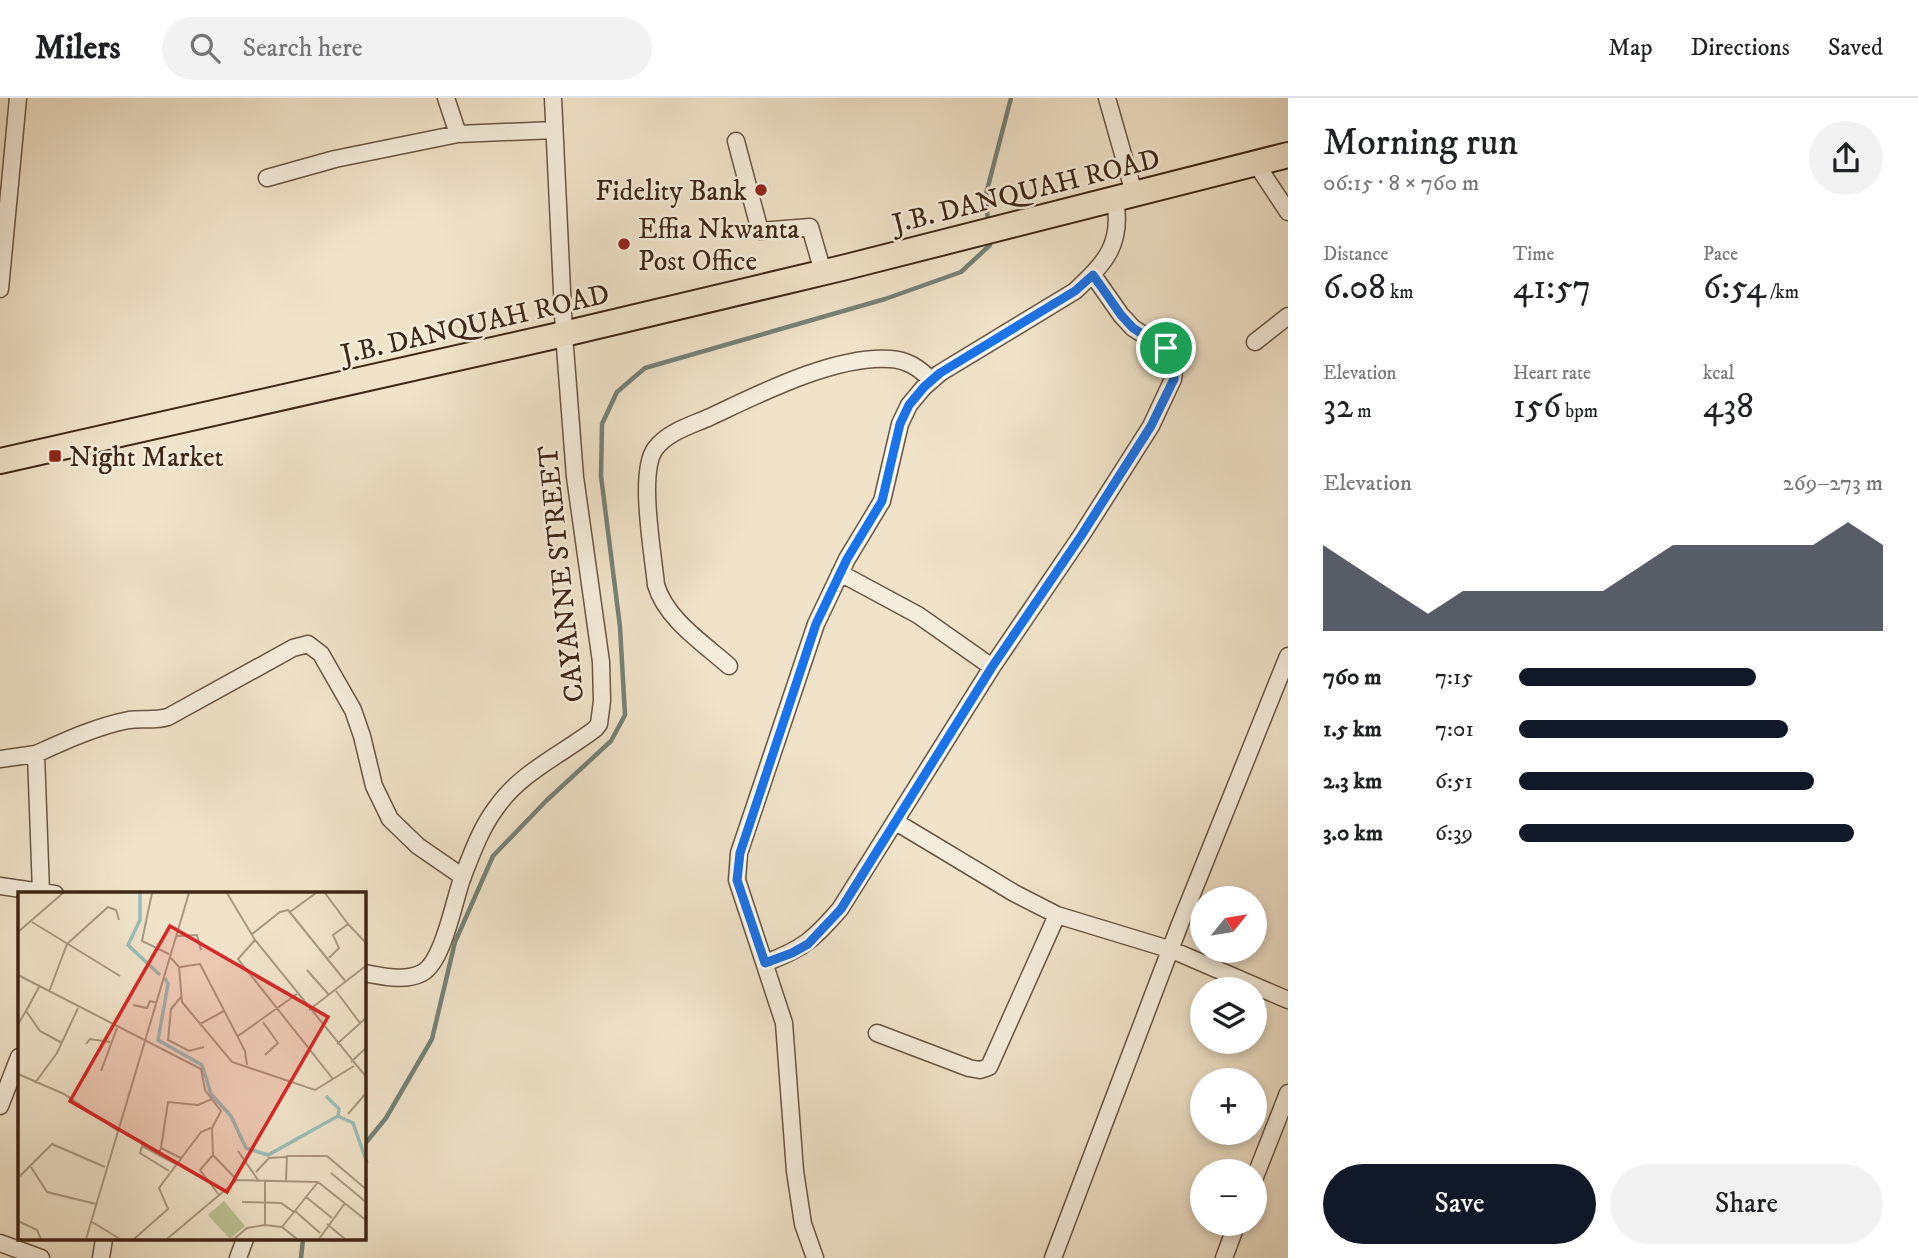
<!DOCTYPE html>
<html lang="en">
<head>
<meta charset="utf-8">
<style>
	:root { --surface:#fff; --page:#f2f2f2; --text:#202124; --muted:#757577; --line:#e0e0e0; --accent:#111827 }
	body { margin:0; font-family:"IM FELL DW Pica",serif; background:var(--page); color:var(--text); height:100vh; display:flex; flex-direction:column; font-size:26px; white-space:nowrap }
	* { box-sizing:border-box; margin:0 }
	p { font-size:23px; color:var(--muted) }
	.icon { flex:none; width:38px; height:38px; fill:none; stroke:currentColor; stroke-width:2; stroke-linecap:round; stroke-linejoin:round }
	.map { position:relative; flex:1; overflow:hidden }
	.panel { display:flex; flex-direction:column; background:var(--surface); width:630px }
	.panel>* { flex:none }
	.needle { width:46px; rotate:60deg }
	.fabs { position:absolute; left:1190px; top:788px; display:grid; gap:14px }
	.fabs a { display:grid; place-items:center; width:77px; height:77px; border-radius:50%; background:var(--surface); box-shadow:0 4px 10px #0003; font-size:35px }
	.pin { position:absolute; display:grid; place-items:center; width:60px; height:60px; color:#fff; margin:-30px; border:4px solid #fff; border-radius:50%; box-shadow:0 2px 7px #0007 }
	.round { display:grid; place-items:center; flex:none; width:74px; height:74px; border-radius:37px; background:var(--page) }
	.head { display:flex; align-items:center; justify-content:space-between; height:119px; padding:0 35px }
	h1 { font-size:38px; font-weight:600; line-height:52px }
	.stats { display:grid; grid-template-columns:repeat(3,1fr); gap:10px; height:119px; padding:7px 35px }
	.stats div { display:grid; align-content:center }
	.stats b { font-size:35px; font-weight:600 }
	.stats small { font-size:19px; font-weight:400 }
	.stats p { font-size:19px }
	.chart { height:196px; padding:14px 35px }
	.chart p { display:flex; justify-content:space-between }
	.chart svg { width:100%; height:126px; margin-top:7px; fill:var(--accent); opacity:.7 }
	.cta { display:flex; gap:14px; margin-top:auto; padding:14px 35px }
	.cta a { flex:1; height:80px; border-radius:42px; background:var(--accent); color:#fff; font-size:28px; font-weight:600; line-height:80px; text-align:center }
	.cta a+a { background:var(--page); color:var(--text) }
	ul { padding:0 35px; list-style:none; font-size:23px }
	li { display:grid; grid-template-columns:112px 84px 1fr; align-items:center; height:52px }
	li i { height:18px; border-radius:9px; background:var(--accent) }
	header { display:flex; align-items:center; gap:42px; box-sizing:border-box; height:98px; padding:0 35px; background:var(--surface); border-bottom:2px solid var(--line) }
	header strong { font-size:33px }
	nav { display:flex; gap:38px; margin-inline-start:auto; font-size:24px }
	.search { width:490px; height:63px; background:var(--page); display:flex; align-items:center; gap:18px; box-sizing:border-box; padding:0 24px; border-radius:38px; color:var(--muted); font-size:26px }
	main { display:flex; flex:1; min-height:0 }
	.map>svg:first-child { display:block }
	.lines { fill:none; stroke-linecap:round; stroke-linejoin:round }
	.stream { stroke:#758277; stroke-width:4.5 }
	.minor-casing { stroke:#6a5642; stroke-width:19 }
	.highway-casing { stroke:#3e2715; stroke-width:28 }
	.minor { stroke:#f5eddc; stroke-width:16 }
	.highway { stroke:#f0e3c9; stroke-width:24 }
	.route-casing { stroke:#fff; stroke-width:14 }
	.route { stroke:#1a73e8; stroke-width:9 }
	.poi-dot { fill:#8f2418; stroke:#f5eddc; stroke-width:2.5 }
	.labels { text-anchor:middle; stroke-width:5; stroke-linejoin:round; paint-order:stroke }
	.poi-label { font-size:28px; fill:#3e2715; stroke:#f5eddc; text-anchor:start }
	.street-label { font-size:28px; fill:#3e2715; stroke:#f5eddc }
	.inset-river { fill:none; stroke:#9abeb8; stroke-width:3.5 }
	.inset-road { fill:none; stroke:#a99881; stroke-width:2 }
	.view { fill:#d62828; fill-opacity:0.15; stroke:#d62828; stroke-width:3.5 }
	.inset-edge { fill:none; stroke:#3e2715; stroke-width:3.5 }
</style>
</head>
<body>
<header>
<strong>Milers</strong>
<div class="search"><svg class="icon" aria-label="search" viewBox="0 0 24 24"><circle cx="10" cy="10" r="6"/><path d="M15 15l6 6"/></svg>Search here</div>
<nav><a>Map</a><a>Directions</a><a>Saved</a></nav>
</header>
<main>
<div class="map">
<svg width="1288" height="1160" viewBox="0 0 1288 1160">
	<rect width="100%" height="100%" fill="#f0e3c9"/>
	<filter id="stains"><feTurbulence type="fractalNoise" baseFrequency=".00286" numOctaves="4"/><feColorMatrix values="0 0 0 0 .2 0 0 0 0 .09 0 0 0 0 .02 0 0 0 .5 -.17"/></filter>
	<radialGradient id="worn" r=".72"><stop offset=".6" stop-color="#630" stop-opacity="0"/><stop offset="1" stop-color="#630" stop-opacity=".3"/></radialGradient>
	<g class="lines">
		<!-- stream -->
		<path class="stream" d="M988 125 986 96 1011 0
			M364 1047 386 1020 432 941 455 844 493 758 546 703 611 643 625 617 620 529 601 378 602 326 617 294 645 270 885 201 961 174 990 147 989 141
			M301 1160 303 1141"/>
		<!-- minor casing -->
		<g class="minor-casing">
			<path id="minor" d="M446 0 458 36
				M1107 0 1134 95
				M736 43 760 133 810 129 823 174
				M1255 64 1288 114
				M267 80 335 61 458 36 554 32
				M0 191 18 0
				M1255 244 1288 218
				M840 475 918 517 992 569
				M729 568C703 545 666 521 656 487 653 455 638 375 655 351 667 334 692 327 710 319 759 296 835 257 890 261 908 262 919 270 931 282
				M36 656C65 643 97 628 129 622 142 620 154 623 168 619L293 550 308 546 321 556 353 612 362 638 374 688 390 721 418 748 463 779
				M0 661 36 656 41 794
				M896 724 1014 795 1057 817 1172 852 1288 902
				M0 788 55 796
				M765 865C803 851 814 841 840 811L992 569 1081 438 1151 328 1173 281 1175 265 1169 253 1133 230 1121 217 1093 177
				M364 875C383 878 404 884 422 875 444 863 454 801 463 778 472 755 481 730 496 710 521 674 561 657 595 631L599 626 602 603 601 564 575 379 564 236 553 0
				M877 935 969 970 980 972 989 969 1057 817
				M0 1008 19 959
				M1255 1079 1288 995
				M0 1145 41 1160
				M101 1160 104 1141
				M238 1160 245 1141
				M815 1160 803 1126 795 1073 784 925 737 782 739 755 816 526 847 461 882 403 900 326 909 307 924 289 940 275 1075 193C1106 164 1123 146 1115 101
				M1053 1160 1180 826 1288 558
				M1224 1160 1237 1125"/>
		</g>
		<!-- highway casing -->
		<g class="highway-casing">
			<path id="highway" d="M0 363 564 236 842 170 1288 57"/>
		</g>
		<!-- minor -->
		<use href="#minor" class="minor"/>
		<!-- highway -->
		<use href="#highway" class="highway"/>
	</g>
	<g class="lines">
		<!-- route casing -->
		<g class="route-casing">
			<path id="route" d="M1093 177 1121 217 1133 230 1169 253 1175 265 1174 281 1151 328 1081 438 992 569 841 811 808 846 792 855 765 865 737 782 740 755 816 526 847 461 882 403 900 326 909 307 924 289 940 275 1075 193Z"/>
		</g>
		<!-- route -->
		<use href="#route" class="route"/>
	</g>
	<!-- markers -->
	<g class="poi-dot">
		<circle cx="761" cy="92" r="7"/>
		<circle cx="624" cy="146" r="7"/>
		<rect x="48" y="351" width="14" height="14" rx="3.5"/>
	</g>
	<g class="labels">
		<!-- poi labels -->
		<g class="poi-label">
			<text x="747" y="102" text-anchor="end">Fidelity Bank</text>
			<text x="638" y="140">Effia Nkwanta<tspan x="638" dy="32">Post Office</tspan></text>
			<text x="69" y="368">Night Market</text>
		</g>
		<!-- street labels -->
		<g class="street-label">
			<text transform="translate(1026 92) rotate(-14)" y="10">J.B. DANQUAH ROAD</text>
			<text transform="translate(475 225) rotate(-13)" y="10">J.B. DANQUAH ROAD</text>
			<text transform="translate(560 476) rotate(-96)" y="10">CAYANNE STREET</text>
		</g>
	</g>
	<!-- overview -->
	<g transform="translate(18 794)">
		<rect width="348" height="348" fill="#f0e3c9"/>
		<path d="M206 309 227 334 212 347 190 323Z" fill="#bcc395"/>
		<path class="inset-river" d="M122 1V28L110 53 142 83M147 86 150 92 140 148 184 173 193 202 213 224 228 256 250 263 320 224M308 204 321 217 320 224 335 231 349 271"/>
		<path class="inset-road" d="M134 1 124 49 151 62M209 1 237 48 349 186M307 1 330 32 315 43 321 56 311 66M272 20 298 1M14 30 102 84M330 32 349 52M0 40 45 1M234 42 262 20 270 18 328 90M159 44 179 43 183 58M237 48 220 67 315 187M153 66 161 75 164 110 214 170 297 198 336 174M162 75 182 72 227 159 229 173M289 78 311 103M0 83 183 177 187 198 203 219 194 236 195 263 219 288M318 99 342 131M31 100 49 52 90 15 98 18 101 28M163 105 153 117 150 148 171 159 186 155M115 113 129 116 132 109 139 111M291 118 349 73M8 119 21 95M245 130 260 151 247 163M0 132 8 119 22 139 44 151M182 132 206 119M220 144 279 102M68 152 72 147 92 150M319 152 349 125M333 170 349 155M83 179 99 136M0 182 46 202 100 239M17 191 39 161 60 116M330 222 349 200M143 256 150 210 180 213 194 207M220 259 240 288M141 261 143 256 163 266M195 263 182 278 201 303M13 275 29 300 78 312M151 279 122 261 124 254 158 272M238 280 251 266 268 265M313 281 349 311M0 286 34 252 87 275M247 288V333M268 288 269 264H309L349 298M288 305 314 326M224 310 263 311 276 320M277 319 302 341M0 329 19 338 23 347M74 330 102 347M309 332 327 347M264 335 300 290M68 347 171 1M116 347 150 317 141 296 183 240 193 236M149 347 219 288 300 290 349 329M216 347 229 336 247 333 264 335 279 347M301 347 327 311"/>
		<path class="view" d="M152 34 310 125 209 300 52 209Z"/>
		<rect width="348" height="348" class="inset-edge"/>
	</g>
	<rect width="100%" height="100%" filter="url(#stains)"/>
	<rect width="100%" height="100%" fill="url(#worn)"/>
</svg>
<div class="fabs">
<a><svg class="needle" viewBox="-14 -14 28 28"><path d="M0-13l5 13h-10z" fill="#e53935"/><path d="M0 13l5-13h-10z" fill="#757577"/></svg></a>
<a><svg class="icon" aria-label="layers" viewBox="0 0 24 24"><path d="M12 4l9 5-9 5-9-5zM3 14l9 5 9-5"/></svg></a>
<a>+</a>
<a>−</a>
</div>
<div class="pin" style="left:1166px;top:250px;background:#1e9e55"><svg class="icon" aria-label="arrive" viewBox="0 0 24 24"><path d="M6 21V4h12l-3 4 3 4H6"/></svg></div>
</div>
<section class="panel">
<div class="head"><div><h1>Morning run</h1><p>06:15 · 8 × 760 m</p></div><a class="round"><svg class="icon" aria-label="share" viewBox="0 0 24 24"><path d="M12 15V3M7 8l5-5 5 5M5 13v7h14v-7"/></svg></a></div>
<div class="stats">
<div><p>Distance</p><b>6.08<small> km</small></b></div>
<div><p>Time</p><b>41:57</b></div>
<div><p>Pace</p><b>6:54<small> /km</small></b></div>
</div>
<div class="stats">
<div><p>Elevation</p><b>32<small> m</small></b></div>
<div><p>Heart rate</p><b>156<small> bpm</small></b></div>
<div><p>kcal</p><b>438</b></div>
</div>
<div class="chart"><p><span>Elevation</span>269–273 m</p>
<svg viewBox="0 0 160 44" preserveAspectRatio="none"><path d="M0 44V14L10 22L20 30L30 38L40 30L50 30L60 30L70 30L80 30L90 22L100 14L110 14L120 14L130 14L140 14L150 6L160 14V44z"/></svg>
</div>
<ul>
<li><b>760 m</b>7:15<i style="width:65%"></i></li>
<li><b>1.5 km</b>7:01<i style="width:74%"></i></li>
<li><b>2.3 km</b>6:51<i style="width:81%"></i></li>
<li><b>3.0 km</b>6:39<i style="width:92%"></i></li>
</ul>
<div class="cta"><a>Save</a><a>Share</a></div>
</section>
</main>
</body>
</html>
